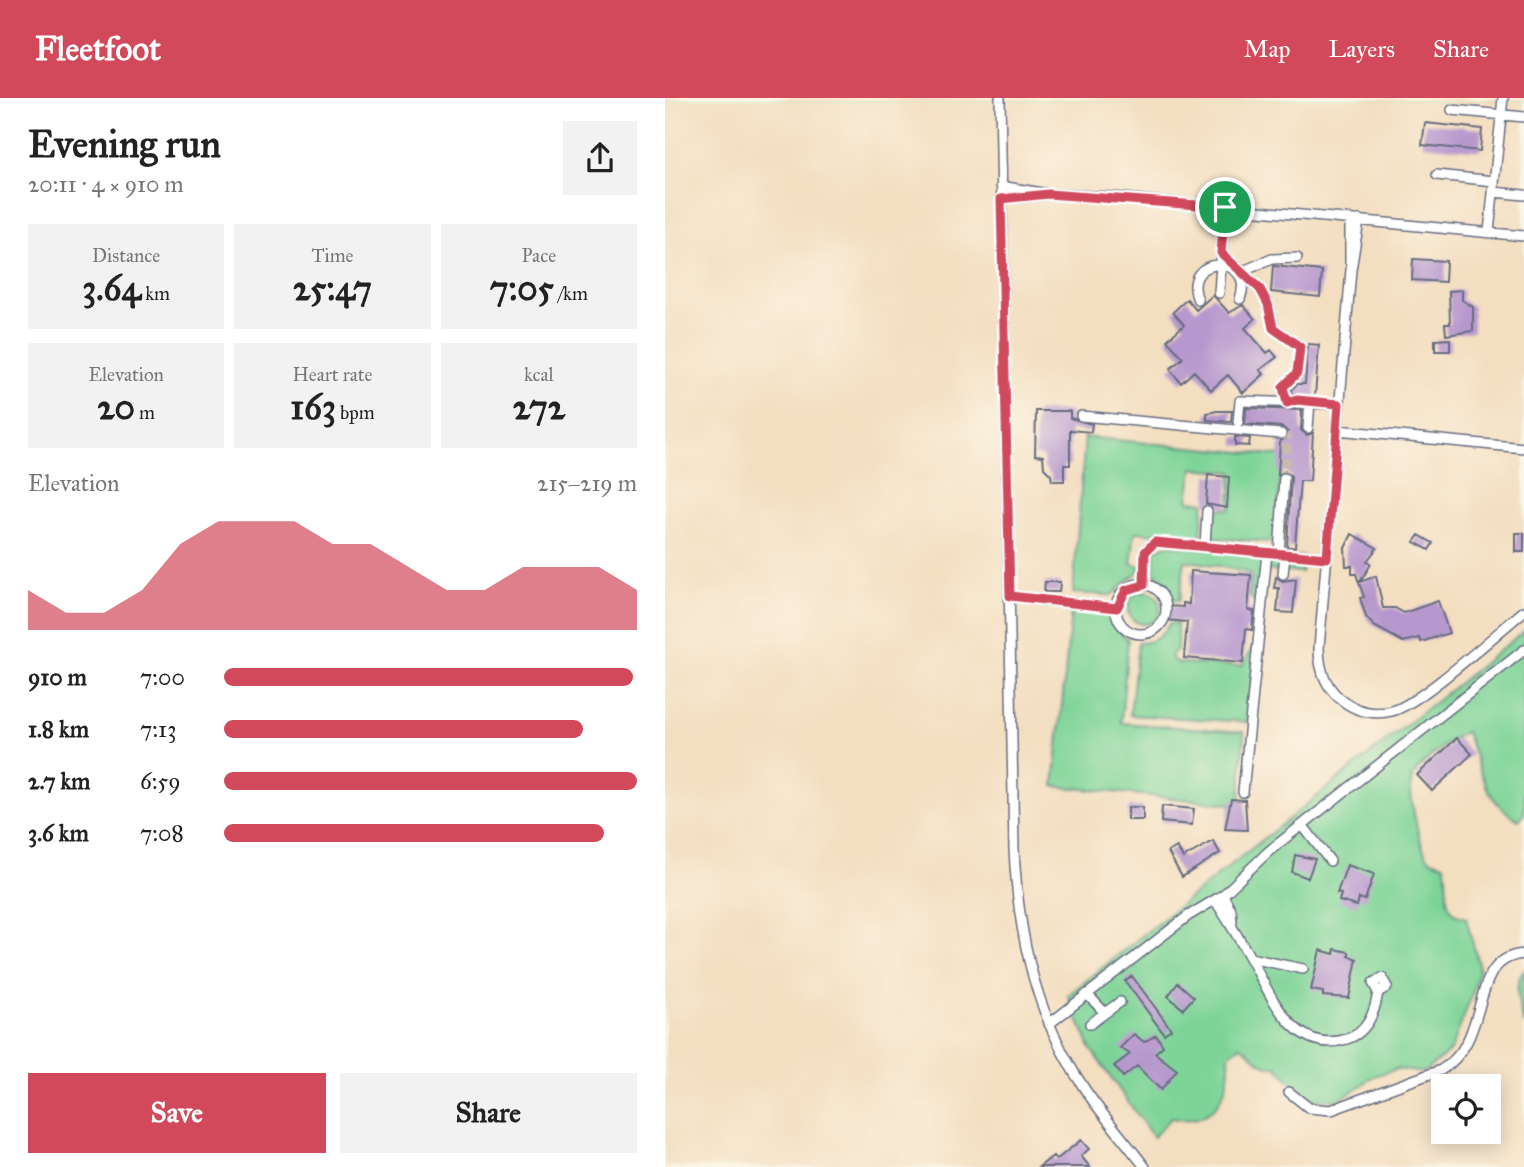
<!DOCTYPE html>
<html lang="en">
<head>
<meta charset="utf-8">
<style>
	:root { --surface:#fff; --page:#f2f2f2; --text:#222; --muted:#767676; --accent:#d1495b }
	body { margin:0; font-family:"IM FELL Great Primer",serif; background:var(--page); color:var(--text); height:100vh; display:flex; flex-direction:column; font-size:26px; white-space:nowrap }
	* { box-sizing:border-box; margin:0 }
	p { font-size:23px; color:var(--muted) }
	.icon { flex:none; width:38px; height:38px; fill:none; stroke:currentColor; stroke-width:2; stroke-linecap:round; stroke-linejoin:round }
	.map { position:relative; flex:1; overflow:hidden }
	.panel { display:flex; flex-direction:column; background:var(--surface); width:665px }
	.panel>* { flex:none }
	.buttons { position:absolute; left:766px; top:976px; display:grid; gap:14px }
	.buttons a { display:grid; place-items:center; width:70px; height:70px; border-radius:0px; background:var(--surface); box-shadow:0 4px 18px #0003; font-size:35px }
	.pin { position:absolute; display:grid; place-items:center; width:60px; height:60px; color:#fff; margin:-30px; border:4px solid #fff; border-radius:50%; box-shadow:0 2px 7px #0007 }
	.round { display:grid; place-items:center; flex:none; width:74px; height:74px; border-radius:0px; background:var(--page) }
	.overview { display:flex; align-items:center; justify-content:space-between; height:119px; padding:0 28px }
	h1 { font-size:38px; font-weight:800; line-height:52px }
	.metrics { display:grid; grid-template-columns:repeat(3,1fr); gap:10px; height:119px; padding:7px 28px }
	.metrics div { display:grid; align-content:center; border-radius:0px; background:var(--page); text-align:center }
	.metrics b { font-size:35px; font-weight:800 }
	.metrics small { font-size:19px; font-weight:400 }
	.metrics p { font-size:19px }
	.chart { height:196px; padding:14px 28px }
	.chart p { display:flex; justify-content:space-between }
	.chart svg { width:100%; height:126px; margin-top:7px; fill:var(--accent); opacity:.7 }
	.action { display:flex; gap:14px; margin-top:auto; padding:14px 28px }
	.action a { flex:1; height:80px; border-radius:0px; background:var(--accent); color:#fff; font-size:28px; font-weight:800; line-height:80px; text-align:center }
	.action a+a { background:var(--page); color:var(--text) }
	ul { padding:0 28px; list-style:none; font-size:23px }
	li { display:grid; grid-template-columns:112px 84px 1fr; align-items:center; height:52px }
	li i { height:18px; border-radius:9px; background:var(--accent) }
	header { display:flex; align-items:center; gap:42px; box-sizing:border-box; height:98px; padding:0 35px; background:var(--accent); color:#fff }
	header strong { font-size:33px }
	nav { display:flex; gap:38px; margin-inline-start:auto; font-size:24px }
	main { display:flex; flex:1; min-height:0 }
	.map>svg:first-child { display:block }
	.green { fill:#7ed498; stroke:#4c827b; stroke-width:2 }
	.building { fill:#b697ce }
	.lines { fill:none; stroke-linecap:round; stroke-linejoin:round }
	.street-tunnel { stroke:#c8bbac; stroke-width:9; stroke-dasharray:9 4.5; stroke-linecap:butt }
	.street-casing { stroke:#676c80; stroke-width:12 }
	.street { stroke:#fff; stroke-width:9 }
	.route-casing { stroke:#fff; stroke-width:14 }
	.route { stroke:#d1495b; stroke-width:9 }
</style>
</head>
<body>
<header>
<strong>Fleetfoot</strong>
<nav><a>Map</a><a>Layers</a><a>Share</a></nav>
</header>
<main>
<section class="panel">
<div class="overview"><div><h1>Evening run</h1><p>20:11 · 4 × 910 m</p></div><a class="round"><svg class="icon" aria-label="share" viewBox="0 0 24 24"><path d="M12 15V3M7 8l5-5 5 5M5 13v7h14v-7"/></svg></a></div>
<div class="metrics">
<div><p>Distance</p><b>3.64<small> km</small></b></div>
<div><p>Time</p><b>25:47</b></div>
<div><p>Pace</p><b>7:05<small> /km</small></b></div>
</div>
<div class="metrics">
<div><p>Elevation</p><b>20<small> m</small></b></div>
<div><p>Heart rate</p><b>163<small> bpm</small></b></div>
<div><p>kcal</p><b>272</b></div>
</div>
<div class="chart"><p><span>Elevation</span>215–219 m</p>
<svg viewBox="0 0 160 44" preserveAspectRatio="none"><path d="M0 44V30L10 38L20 38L30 30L40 14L50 6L60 6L70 6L80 14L90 14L100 22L110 30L120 30L130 22L140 22L150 22L160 30V44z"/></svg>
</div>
<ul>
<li><b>910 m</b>7:00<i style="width:99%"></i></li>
<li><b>1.8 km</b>7:13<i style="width:87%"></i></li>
<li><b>2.7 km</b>6:59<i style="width:100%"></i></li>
<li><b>3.6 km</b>7:08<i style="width:92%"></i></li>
</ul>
<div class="action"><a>Save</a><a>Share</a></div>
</section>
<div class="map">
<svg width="859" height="1069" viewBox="0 0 859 1069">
	<rect width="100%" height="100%" fill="#fcf5e5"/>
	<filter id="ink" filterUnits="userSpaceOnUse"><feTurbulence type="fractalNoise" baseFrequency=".0143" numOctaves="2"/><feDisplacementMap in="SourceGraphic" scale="14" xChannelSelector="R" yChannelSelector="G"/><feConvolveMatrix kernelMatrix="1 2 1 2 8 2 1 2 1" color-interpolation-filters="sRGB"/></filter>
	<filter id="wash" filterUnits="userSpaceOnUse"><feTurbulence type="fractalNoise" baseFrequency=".00686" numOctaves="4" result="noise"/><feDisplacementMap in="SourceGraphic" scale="28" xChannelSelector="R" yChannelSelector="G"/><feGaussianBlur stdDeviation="1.57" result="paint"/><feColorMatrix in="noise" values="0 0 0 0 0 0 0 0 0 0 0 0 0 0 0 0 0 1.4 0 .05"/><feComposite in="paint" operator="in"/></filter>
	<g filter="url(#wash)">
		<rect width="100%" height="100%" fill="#f3dec0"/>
		<!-- green -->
		<path class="green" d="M420 339 618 358 609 444 547 440 549 411H565L567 374 528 370 523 403 539 404 536 439 470 434 466 466 475 468 474 473 446 497 408 495Z
			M502 447 640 459 636 474 599 472 595 512 585 498 586 476C579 473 526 462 520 463L514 503 507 502 504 491 488 473 490 452Z
			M463 510a16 16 0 1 1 32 0a16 16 0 1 1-32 0Z
			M406 514 443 517 449 528 463 542 456 625 579 634 575 707 389 688Z
			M512 525V552L507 555V561L513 565 577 568 590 546 583 624 465 617 473 545C489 544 496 540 504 526Z
			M859 533V716L854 722C818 704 815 668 801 634 788 638 753 667 747 680 742 691 755 754 764 760 767 763 775 765 779 766 786 785 772 815 801 820L814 869 808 894 786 952 758 975 732 971 712 977 674 1002 649 1001 636 996 612 968C594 971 590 955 575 948L564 956C566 994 551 1029 506 1020L488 1039 425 950 403 897Z
			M859 872V926C854 908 847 888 859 872Z"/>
		<g id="blocks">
			<!-- building -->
			<path class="building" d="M760 25 817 31 815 53 757 47Z
				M748 161 781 163 780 184 747 182Z
				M608 168 657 173 655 199 606 194Z
				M797 192V202L808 209V233L781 237 780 226H785L784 193Z
				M548 197 564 215 578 207 590 221 580 230 602 255 606 252 612 259 595 272 599 276 578 295 563 277 546 292 529 273 516 285 505 271 518 260 502 242 519 227 508 214 522 201 531 212Z
				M785 241V253H770V242Z
				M643 246 654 247 650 298H627L626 292 632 286H640Z
				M581 310 637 312 636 332 642 337 648 335 645 383H635L630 449H622L626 378 620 373 613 377 615 343 621 341 623 334 617 329 580 326Z
				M371 313H405V320L427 326 426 334 405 332V367H399V383H387L386 377 379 370 378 358 370 357Z
				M552 313H567L566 324 542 322V315Z
				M570 339 585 340 584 348 570 347Z
				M543 377 564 379 562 410 541 406Z
				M851 435H859V454H851Z
				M687 436 712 450 702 463 706 466 695 484 711 478 718 510H730L739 515 773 503 784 535 756 544 754 540 738 544 709 528 701 519 695 500 699 499 691 476H687V468H681L680 450Z
				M754 437 768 445 764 452 749 444Z
				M526 473 586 477 583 512 589 513 587 532 581 531 578 565 519 560 522 524 501 522 502 508 518 509V505L524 506Z
				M611 479 618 483 631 481 628 515 612 514 614 490H609Z
				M380 484H395L394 494H379Z
				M792 640 807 656 767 693 752 677Z
				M566 701 580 702 582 732 560 731Z
				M497 708 529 711 527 727 496 724Z
				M463 709H478V722H463Z
				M548 743 555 755 517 779 503 754 512 749 518 760Z
				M630 757 650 761 643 780 627 774Z
				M682 767 709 776 700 802 694 800 692 808 674 803 676 796 672 795Z
				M670 851 684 854V858L692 861 684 900 658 898V894L646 892 655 852 669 856Z
				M467 878 506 931 499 936 460 883Z
				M513 885 529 899 518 911 503 898Z
				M469 936 479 944 491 937 498 948 490 955 512 972 496 992 472 968 458 979 449 968 465 956 455 950Z
				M416 1042 424 1051 416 1058 425 1069H374L388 1058 391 1062Z"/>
		</g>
	</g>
	<g filter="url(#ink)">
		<use href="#blocks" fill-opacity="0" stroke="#676c80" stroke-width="2"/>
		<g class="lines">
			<!-- street-tunnel -->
			<path class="street-tunnel" d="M616 336 622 339 619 380"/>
			<!-- street casing -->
			<g class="street-casing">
				<path id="street" d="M335 0 349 751C353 837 371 921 421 993 439 1019 461 1044 480 1069
					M787 12 859 19
					M772 77 829 83
					M336 88 383 96 447 99 859 138
					M828 94 859 97
					M336 101 378 97
					M694 122 686 172 654 550C654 573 661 592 681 605 694 614 711 617 727 613 755 606 832 535 859 513
					M824 134 838 0
					M556 155 595 191 603 206 609 230 635 249 632 275 618 290 622 305
					M685 164V121
					M578 173 607 161 632 160
					M554 195 560 109
					M533 202C514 156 592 155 575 201
					M416 318 616 336
					M573 324 575 303 674 306
					M643 330 645 303
					M672 332 859 350
					M540 448 542 413
					M614 456 619 380
					M618 476 620 457
					M451 511a25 25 0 1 1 50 0a25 25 0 1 1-50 0Z
					M479 487 480 454 490 444 661 460
					M345 498 452 510
					M578 694 602 455
					M638 728 665 763
					M558 797 566 812 567 825
					M550 802C564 824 577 845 589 867 608 902 631 957 682 941 703 934 710 914 713 894L708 885 717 880 722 889 713 894
					M585 860 638 871
					M422 896 440 915
					M384 926 523 818 558 797 604 753 859 552
					M425 926 455 904
					M624 994 644 1010 666 1012 776 972C829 941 801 860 859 856"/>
			</g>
			<!-- street -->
			<use href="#street" class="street"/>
		</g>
	</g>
	<g class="lines" filter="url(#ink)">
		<!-- route casing -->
		<g class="route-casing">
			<path id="route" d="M383 96 560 109 556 155 595 191 603 206 608 230 635 249 632 275 618 289 622 305 632 302 674 306 662 460 490 444 480 454 479 487 461 492 452 510 345 498 336 101Z"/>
		</g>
		<!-- route -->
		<use href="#route" class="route"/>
	</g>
</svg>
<div class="buttons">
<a><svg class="icon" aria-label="locate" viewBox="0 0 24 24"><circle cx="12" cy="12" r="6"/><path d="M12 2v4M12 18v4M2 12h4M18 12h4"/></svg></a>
</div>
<div class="pin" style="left:560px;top:109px;background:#1e9e55"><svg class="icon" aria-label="arrive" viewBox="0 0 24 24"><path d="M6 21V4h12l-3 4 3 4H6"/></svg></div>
</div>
</main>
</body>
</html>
